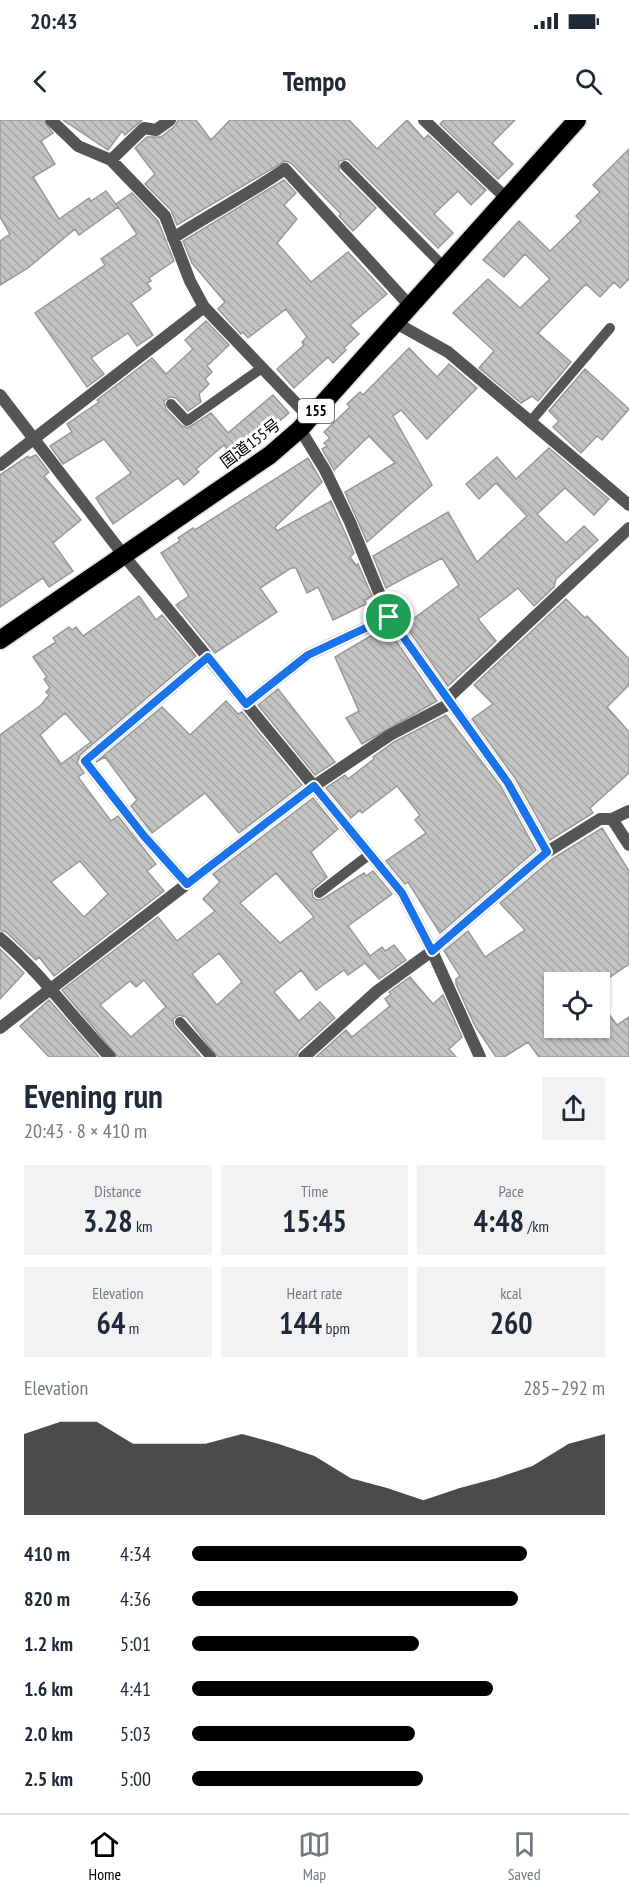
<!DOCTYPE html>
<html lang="en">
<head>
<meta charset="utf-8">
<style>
	:root { --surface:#fff; --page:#f2f2f3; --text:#1f2937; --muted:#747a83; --line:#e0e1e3; --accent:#000 }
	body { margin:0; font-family:"PT Sans Narrow","Noto Sans JP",sans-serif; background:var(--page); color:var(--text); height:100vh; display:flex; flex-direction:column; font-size:22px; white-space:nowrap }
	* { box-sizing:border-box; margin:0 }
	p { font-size:20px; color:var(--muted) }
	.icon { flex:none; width:33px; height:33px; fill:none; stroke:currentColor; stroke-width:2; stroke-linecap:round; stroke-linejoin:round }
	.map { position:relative; height:937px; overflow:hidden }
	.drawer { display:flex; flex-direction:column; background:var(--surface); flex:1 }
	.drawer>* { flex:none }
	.fabs { position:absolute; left:544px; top:852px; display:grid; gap:12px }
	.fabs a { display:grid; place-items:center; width:66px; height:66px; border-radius:0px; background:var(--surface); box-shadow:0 2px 4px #0004; font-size:30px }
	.pin { position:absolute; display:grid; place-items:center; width:51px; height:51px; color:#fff; margin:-26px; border:3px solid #fff; border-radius:50%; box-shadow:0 2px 6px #0007 }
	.round { display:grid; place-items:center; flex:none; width:63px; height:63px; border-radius:0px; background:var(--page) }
	.summary { display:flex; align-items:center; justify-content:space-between; height:102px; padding:0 24px }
	h1 { font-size:33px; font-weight:800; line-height:45px }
	.metrics { display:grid; grid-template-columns:repeat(3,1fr); gap:9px; height:102px; padding:6px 24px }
	.metrics div { display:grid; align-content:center; border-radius:0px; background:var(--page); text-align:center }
	.metrics b { font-size:30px; font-weight:800 }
	.metrics small { font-size:16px; font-weight:400 }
	.metrics p { font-size:16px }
	.chart { height:168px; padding:12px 24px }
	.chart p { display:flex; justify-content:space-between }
	.chart svg { width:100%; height:108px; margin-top:6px; fill:var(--accent); opacity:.7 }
	ul { padding:0 24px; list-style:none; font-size:20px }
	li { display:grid; grid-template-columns:96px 72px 1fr; align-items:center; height:45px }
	li i { height:15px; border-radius:8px; background:var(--accent) }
	.status { display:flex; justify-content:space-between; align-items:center; height:42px; padding:0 30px; background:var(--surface); direction:ltr }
	.status svg { height:16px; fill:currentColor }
	header { display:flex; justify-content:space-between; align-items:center; height:78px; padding:0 24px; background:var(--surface); font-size:27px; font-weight:800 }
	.tabs { display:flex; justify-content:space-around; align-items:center; height:84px; border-top:2px solid var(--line); background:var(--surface); font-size:16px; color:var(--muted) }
	.tabs a { display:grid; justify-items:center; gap:3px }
	.tabs .active { color:var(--accent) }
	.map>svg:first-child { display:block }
	.building { fill:url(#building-back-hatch); stroke:#999; stroke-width:1.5; fill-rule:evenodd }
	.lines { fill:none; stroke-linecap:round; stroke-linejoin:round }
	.highway-casing { stroke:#dbdbdb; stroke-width:21 }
	.lane { stroke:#555; stroke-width:10 }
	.street { stroke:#555; stroke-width:12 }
	.highway { stroke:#000; stroke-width:18 }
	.route-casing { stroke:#fff; stroke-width:12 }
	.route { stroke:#1a73e8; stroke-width:8 }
	.labels { text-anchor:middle; stroke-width:6; stroke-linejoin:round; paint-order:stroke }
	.shield { fill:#fff; stroke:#4c4c4c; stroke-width:1.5 }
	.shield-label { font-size:15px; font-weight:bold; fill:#000 }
	.street-label { font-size:16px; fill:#000; stroke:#fff }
</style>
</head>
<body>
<div class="status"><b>20:43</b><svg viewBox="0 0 49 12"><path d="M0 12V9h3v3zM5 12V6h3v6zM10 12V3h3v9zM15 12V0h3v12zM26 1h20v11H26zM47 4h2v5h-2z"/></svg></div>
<header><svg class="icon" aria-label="back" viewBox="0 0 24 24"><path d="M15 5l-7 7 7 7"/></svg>Tempo<svg class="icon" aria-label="search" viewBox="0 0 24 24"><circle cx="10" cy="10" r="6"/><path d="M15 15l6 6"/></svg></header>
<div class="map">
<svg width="629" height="937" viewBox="0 0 629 937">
	<defs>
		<pattern id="building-back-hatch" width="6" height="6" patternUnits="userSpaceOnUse" patternTransform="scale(1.5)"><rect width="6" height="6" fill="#c4c4c4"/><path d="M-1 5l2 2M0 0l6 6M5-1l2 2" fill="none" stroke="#a7a7a7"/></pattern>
	</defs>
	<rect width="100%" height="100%" fill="#fff"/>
	<!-- building -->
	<path class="building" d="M0 0H43L53 13 41 21 55 44 33 57 59 99 89 78 91 81 106 71 118 87 79 115 75 109 28 148 0 165V121L10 114 0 97Z
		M63 0H142L125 15 122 11 108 30Z
		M178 0H196L211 20 230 0H349L377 29 407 0 424 19 428 15 486 70 471 85 458 71 434 94 453 113 438 128 348 39 339 41V51L376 88 353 111 339 96 341 94 291 43 285 41 177 105 171 90 145 64 155 54 135 28 147 17H161L175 6Z
		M444 0H515L492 23 513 44 498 59 440 4Z
		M629 29V159L620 168 614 162 600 177 586 164 538 213 571 242 538 281 532 276 521 283 479 248 494 231 453 193 488 159 520 188 550 159 525 134 504 157 483 140 519 101 550 131 581 101 576 96 600 72 593 65Z
		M284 60 296 73 284 85 297 99 277 123 311 162 348 132 387 174 350 205 359 214 344 228 346 230 333 243 328 237 294 268 277 249 304 225 302 222 307 217 286 189 248 218 243 212 241 214 218 189 225 182 192 143 183 121Z
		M132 73 158 101 174 141 149 158 151 161 147 163 151 169 131 183 153 215 137 226 128 213 91 238 104 254 87 267 35 193 105 145 101 139 137 114 116 84Z
		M206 201 229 225 207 246 212 252 205 259 209 264 199 274 201 282 188 291 176 278 170 277 164 281 166 289 182 306 188 308 211 293 228 313 273 275 289 293 235 339 224 325 196 349 199 352 184 365 178 358 113 404 96 378 131 353 104 319 63 344 50 326 72 312 67 304 99 282 97 280 152 238 166 254 193 229 185 220Z
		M409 228 437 257 449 244 477 268 427 319 401 290 393 296 432 365 367 422 345 372 395 343 369 316 334 350 322 329 327 326 324 323 330 318 324 312 350 287 347 284 360 272 363 275Z
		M585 249 629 289 602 320 597 316 581 333 553 307 559 301 549 291Z
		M549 328 609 379 594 395 565 368 537 394 566 423 584 406 598 420 556 459 554 467 534 486 518 468 478 499 496 521 448 566 405 505 459 465 442 438 386 468 373 436 448 392 477 442 527 396 496 363 479 379 466 364 497 337 516 359Z
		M36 335 49 352 44 356 81 400 53 423 73 451 49 467 43 458 0 487V355L28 336 29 338Z
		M308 338 322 362 275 407 277 411 331 381 354 433 350 437 356 445 358 444 372 476 365 480 366 484 333 500 318 467 307 473 296 448H291L260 468 277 492 215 533 176 485 189 476 161 433 180 421 178 418 193 408 195 410Z
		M139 476 156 500 162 495 196 536 80 635 77 643 84 653 78 657 111 701 118 696 156 744 147 751 164 771 54 856 39 837 36 840 6 812 0 810V615L41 585 49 575 46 572 50 568 44 559 47 557 33 537 56 522 53 518 69 507 72 510 76 507 83 516ZM65 593 91 622 61 644 40 615ZM80 741 108 774 84 797 51 762Z
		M566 479 585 498 587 496 629 539V565L607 587 629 612V653L590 688 593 693 550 720 515 658 472 599 493 584 474 565Z
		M379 511 387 519 392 515 437 581 362 624 346 598 359 591 335 537Z
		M278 569 335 642 315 655 258 585Z
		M226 581 238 594 242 592 302 665 239 713 205 673 152 713 131 686 137 680 105 637 96 642 162 587 190 615Z
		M446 595 501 667 536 730 440 813 408 762 405 764 386 741 426 713 415 700 420 695 397 666 362 693 360 690 351 698 326 668 345 655 348 659 374 639 373 637 394 622Z
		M313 678 338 709 311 732 327 757 312 770 313 777 317 780 323 779 364 753 366 756 373 751 392 774 348 806 370 836 382 827 385 831 394 825 406 840 379 859 365 843 348 855 344 850 316 870 301 850 274 872 299 901 320 882 335 898 298 931 296 937H218L186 897 179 895 173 899 174 906 201 937H118L62 870 158 797 177 821 215 791 203 779 220 762 213 754ZM276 753 314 797 280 823 240 783ZM219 833 242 862 217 885 192 854ZM144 860 166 887 131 917 100 885 130 861 136 867Z
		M602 708 629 751V844L603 862H555V908H600V882L617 905 629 897V937H539L528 922 504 937H496L475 906 456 864V859L460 856 444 831 468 811 485 837 525 810 500 783 552 739Z
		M0 829 24 853 0 879Z
		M410 857 433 884 443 875 462 917 449 929 456 937H316L346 910 352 917 390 886 385 879 391 874 389 872Z
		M49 880 77 912 99 937H49L20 906Z"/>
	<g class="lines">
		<!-- highway casing -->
		<g class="highway-casing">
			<path id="highway" d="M0 520 270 335 300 309 577 0"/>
		</g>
		<!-- lane -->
		<path class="lane" d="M345 46 445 148
			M171 284 187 301 262 248
			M530 302 610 208
			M319 773 370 734
			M180 902 211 937"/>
		<!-- street -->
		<path class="street" d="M51 0 78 26 111 40 165 96 190 161 204 187 310 298
			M424 0 507 79
			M111 40 144 8 156 10 170 0
			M173 118C210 94 249 74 285 49L410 186
			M396 203 448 232 629 385
			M0 275 125 437 402 773 432 831 480 937
			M300 309 325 350 350 402 389 497 508 663 547 732
			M0 345 204 187
			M448 578 629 408
			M246 584 308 535 389 497
			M612 699 629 725
			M187 764 144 716 85 641 208 537
			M0 818C41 853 73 898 110 937
			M0 908 314 666 390 615 451 583
			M304 937 377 871 432 831 547 732 600 699H612L629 691"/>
		<!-- highway -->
		<use href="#highway" class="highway"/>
	</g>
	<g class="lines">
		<!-- route casing -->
		<g class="route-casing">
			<path id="route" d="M389 497 508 663 547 732 432 831 402 773 314 666 187 764 144 716 85 641 208 537 246 584 308 535Z"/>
		</g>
		<!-- route -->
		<use href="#route" class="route"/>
	</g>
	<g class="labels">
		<!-- shield labels -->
		<rect class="shield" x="298" y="279" width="36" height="24" rx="4.5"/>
		<g class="shield-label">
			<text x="316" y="296">155</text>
		</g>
		<!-- street labels -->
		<g class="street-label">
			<text transform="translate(250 323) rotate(-37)" y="6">国道155号</text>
		</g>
	</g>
</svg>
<div class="fabs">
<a><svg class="icon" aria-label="locate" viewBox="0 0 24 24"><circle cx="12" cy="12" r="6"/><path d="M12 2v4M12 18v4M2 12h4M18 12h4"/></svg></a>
</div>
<div class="pin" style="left:389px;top:497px;background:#1e9e55"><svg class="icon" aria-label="arrive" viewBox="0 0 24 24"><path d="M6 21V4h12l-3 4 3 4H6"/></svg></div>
</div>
<section class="drawer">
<div class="summary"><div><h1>Evening run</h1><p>20:43 · 8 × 410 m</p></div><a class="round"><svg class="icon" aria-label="share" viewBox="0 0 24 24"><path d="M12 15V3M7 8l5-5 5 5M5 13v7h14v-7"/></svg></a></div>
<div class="metrics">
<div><p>Distance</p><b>3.28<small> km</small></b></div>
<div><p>Time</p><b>15:45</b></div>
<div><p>Pace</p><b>4:48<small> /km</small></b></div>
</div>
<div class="metrics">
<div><p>Elevation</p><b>64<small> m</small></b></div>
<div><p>Heart rate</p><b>144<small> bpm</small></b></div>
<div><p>kcal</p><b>260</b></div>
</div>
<div class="chart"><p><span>Elevation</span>285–292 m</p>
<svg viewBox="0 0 160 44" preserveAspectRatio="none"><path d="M0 44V11L10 6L20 6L30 15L40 15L50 15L60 11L70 15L80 20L90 29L100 33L110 38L120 33L130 29L140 24L150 15L160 11V44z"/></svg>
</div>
<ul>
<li><b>410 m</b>4:34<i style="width:81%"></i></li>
<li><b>820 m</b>4:36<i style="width:79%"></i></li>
<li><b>1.2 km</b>5:01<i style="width:55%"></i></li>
<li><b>1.6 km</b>4:41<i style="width:73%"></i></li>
<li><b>2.0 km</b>5:03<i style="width:54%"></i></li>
<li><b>2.5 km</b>5:00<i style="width:56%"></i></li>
</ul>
</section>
<nav class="tabs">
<a class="active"><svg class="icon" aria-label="home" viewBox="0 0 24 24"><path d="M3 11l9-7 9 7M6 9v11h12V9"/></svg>Home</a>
<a><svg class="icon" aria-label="map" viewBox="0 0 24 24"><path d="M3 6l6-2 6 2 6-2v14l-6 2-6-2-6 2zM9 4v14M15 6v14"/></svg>Map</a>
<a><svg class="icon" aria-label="saved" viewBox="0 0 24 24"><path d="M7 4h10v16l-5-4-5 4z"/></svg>Saved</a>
</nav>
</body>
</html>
